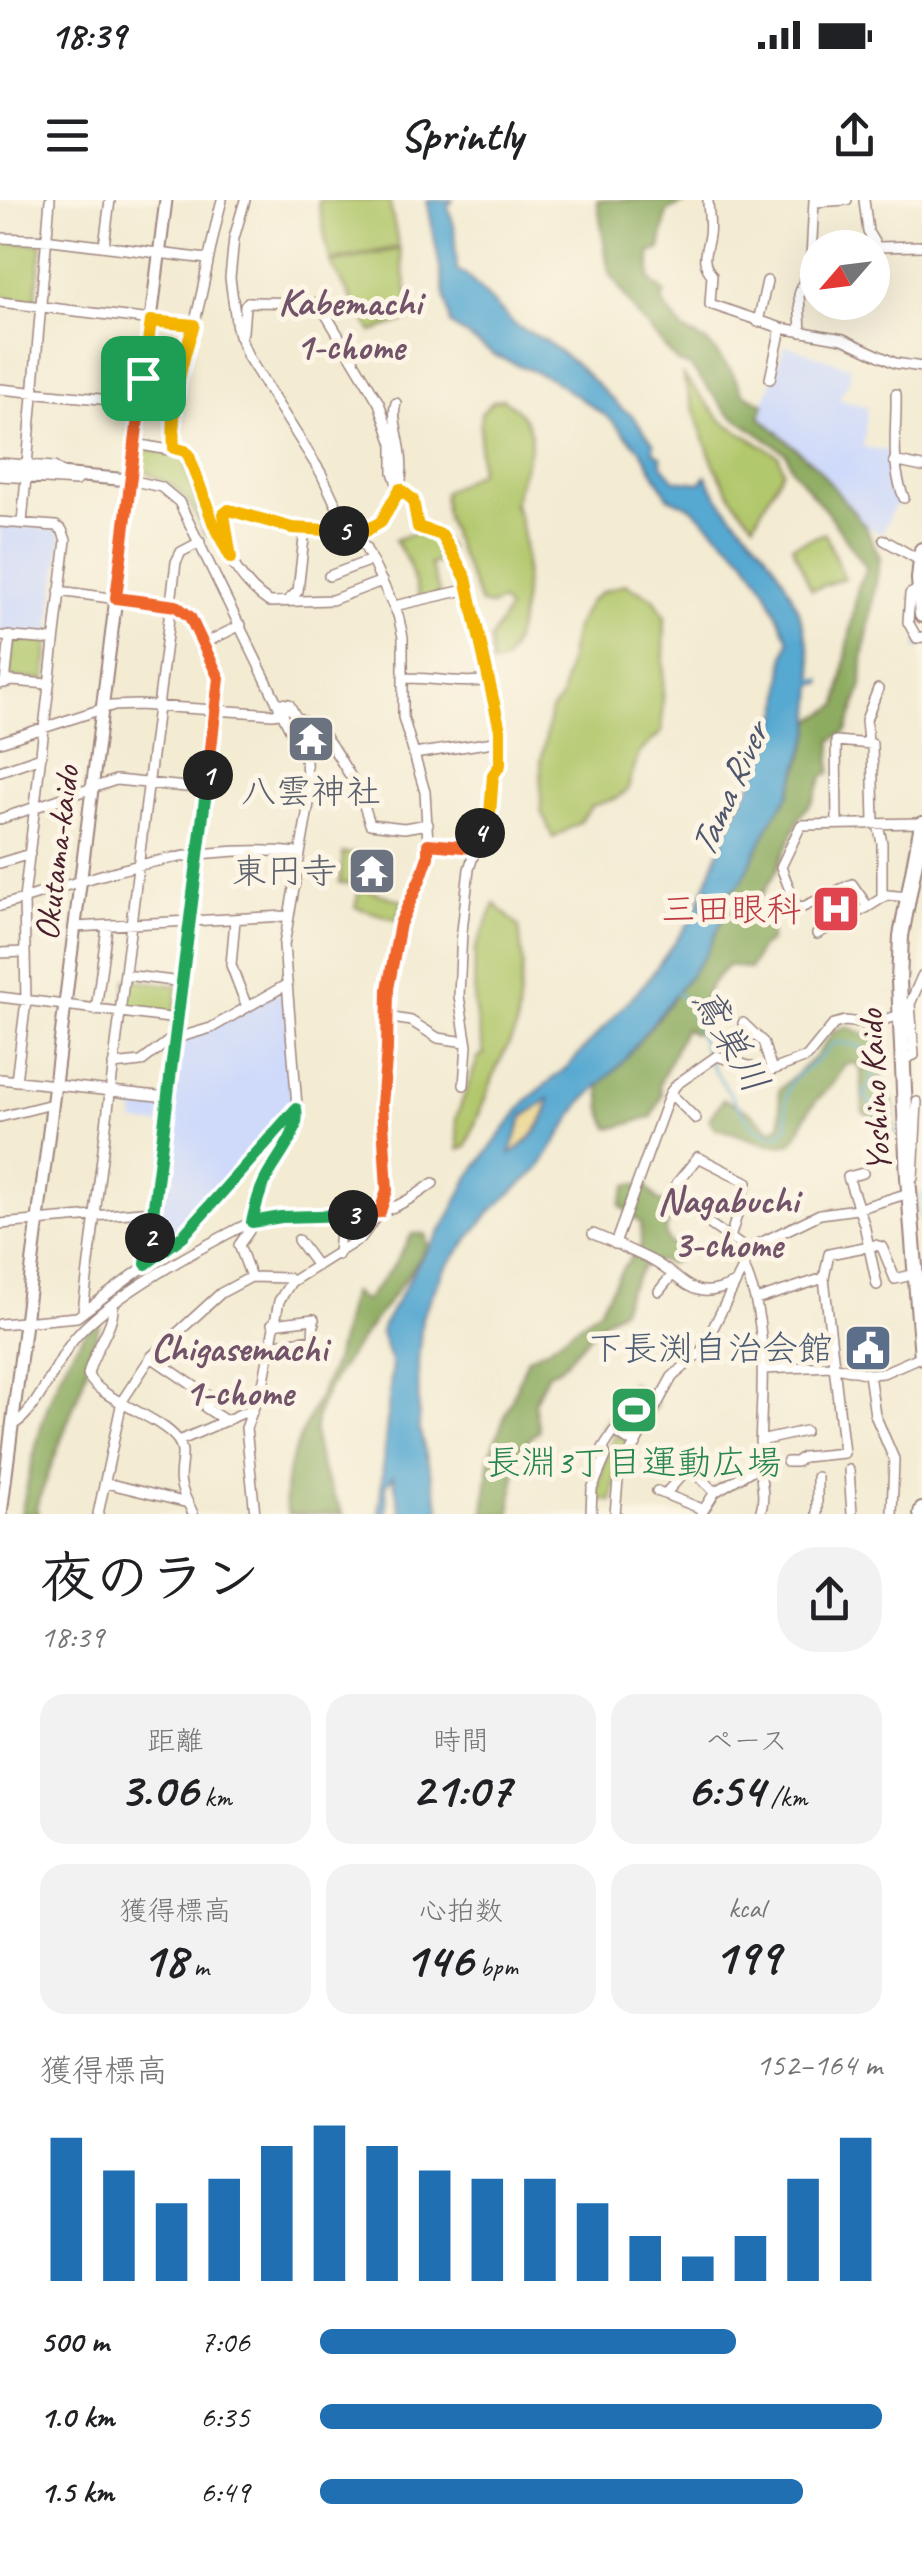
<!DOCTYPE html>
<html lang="ja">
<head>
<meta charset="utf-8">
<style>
	:root { --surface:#fff; --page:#f2f2f2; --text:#202124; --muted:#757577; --accent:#1f6fb2 }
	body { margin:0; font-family:Caveat,"Klee One",sans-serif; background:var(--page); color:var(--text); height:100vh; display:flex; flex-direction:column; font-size:38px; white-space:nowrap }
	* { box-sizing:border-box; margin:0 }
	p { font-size:32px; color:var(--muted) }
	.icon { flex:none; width:55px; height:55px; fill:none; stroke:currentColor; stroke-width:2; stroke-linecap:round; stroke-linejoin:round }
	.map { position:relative; height:1314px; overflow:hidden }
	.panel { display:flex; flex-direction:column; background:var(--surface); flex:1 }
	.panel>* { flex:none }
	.needle { width:65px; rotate:242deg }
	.controls { position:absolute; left:800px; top:30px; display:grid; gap:20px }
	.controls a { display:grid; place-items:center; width:90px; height:90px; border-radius:50%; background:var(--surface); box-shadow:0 10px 40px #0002; font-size:50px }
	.pin { position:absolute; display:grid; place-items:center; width:85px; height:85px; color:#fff; margin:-42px; border-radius:20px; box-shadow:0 5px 15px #0006 }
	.km { position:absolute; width:50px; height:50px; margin:-25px; border-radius:50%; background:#222; color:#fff; font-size:28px; line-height:50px; text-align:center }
	.round { display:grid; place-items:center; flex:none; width:105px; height:105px; border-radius:40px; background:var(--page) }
	.overview { display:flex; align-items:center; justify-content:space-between; height:170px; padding:0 40px }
	h1 { font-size:55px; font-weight:700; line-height:75px }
	.figures { display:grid; grid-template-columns:repeat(3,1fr); gap:15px; height:170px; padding:10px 40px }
	.figures div { display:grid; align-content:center; border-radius:25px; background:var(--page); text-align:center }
	.figures b { font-size:50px; font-weight:700 }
	.figures small { font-size:28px; font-weight:400 }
	.figures p { font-size:28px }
	.chart { height:280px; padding:20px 40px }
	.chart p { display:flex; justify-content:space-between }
	.chart svg { width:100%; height:180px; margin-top:10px; stroke:var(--accent); stroke-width:6 }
	ul { padding:0 40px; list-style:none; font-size:32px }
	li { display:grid; grid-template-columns:160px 120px 1fr; align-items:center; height:75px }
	li i { height:25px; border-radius:12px; background:var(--accent) }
	.status { display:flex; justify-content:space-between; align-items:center; height:70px; padding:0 50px; background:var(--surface); direction:ltr }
	.status svg { height:28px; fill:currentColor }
	header { display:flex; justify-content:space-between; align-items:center; height:130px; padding:0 40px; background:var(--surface); font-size:45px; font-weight:700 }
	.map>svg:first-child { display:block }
	.built { fill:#cfdafa }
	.green { fill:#b2c86d; stroke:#7e744c; stroke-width:2.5 }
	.forest { fill:#8dac60; stroke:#6c6646; stroke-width:2.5 }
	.sand { fill:#eeda9e; stroke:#9c7c64; stroke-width:2.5 }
	.water { fill:#56a9d1; stroke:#50647e; stroke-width:2.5; fill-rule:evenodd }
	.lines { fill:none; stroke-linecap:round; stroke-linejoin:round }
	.stream { stroke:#56a9d1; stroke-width:2.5 }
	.minor-casing { stroke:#9e857e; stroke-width:12 }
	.major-casing { stroke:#9e857e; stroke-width:15 }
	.highway-casing { stroke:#9e857e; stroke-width:18 }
	.minor { stroke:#fff; stroke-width:9 }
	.major { stroke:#fff; stroke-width:11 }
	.highway { stroke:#fff; stroke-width:14 }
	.split-1-casing { stroke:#fff; stroke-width:20 }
	.split-2-casing { stroke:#fff; stroke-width:20 }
	.split-3-casing { stroke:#fff; stroke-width:20 }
	.split-4-casing { stroke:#fff; stroke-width:20 }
	.split-5-casing { stroke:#fff; stroke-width:20 }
	.split-6-casing { stroke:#fff; stroke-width:20 }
	.split-1 { stroke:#f0652b; stroke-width:12 }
	.split-2 { stroke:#22a559; stroke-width:12 }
	.split-3 { stroke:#22a559; stroke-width:12 }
	.split-4 { stroke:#f0652b; stroke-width:12 }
	.split-5 { stroke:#f5b400; stroke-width:12 }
	.split-6 { stroke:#f5b400; stroke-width:12 }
	.labels { text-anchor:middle; stroke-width:10; stroke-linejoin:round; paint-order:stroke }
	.worship-label { font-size:35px; fill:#5b616d; stroke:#fcf5e5 }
	.street-label { font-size:35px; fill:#4a1f2b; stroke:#fcf5e5 }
	.health-label { font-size:35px; fill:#be3a42; stroke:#fcf5e5; text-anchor:end }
	.service-label { font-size:35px; fill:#4e5e75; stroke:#fcf5e5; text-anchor:end }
	.leisure-label { font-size:35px; fill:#27864d; stroke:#fcf5e5 }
	.neighbourhood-label { font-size:38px; font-weight:bold; fill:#72536a; stroke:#fcf5e5 }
	.water-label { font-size:38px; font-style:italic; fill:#4f566d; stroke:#fcf5e5 }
</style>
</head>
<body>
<div class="status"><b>18:39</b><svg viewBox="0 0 49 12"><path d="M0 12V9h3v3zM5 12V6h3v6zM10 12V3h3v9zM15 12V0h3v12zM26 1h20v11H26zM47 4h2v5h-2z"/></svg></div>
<header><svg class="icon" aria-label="menu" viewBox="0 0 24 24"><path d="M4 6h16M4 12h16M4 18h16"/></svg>Sprintly<svg class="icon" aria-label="share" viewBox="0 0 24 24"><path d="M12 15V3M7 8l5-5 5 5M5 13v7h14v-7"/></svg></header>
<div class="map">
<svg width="922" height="1314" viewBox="0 0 922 1314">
	<rect width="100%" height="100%" fill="#fcf5e5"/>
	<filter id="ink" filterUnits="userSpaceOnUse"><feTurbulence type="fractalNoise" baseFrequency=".01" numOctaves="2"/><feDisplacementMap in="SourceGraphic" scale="20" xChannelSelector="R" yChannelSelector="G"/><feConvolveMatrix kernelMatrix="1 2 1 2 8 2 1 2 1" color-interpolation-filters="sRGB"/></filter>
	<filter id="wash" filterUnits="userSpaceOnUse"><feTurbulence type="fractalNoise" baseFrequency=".0048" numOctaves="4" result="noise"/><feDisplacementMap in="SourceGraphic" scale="40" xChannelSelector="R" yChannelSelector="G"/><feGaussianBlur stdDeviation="2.25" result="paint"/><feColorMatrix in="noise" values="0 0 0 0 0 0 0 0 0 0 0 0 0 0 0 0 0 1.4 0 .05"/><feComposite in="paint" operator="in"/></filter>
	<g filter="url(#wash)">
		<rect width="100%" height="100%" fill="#f3ebd2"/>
		<!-- built -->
		<path class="built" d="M785 145 851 167 849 182 838 199 868 207 863 247 890 251 891 270 901 304 893 308 882 334 865 326 816 266 759 217Z
			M0 325 54 329 62 335 49 437 0 433Z
			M275 792 285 798 294 907 291 913 181 1034 154 1027 179 841Z
			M129 899 159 902 162 906 160 925 134 922 135 911 127 910Z"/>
		<!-- green -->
		<path class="green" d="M318 0H389L399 47 330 61Z
			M0 41 42 44 35 102 0 98Z
			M400 49 412 119 372 132 330 63Z
			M682 174 722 221 779 256 783 270 754 323C713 284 700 226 682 174Z
			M503 199C554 232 520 260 514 305 533 341 527 429 504 462L492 465 490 440 508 410 501 401 491 406 480 404C470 371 441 325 444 292L479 272 481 213 493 201Z
			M144 248 183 256 206 338C198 321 191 300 175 288 164 278 149 278 140 266Z
			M422 330 437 333 449 348 436 351 439 362 430 364 440 395 420 399 408 362 395 340Z
			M825 333 844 378 812 390 792 346Z
			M625 384 654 398 665 417 662 532 639 553 627 591 617 598 592 606 580 622 553 638 541 611V561L551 510 561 499 575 428 589 402 602 392Z
			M14 440 48 442 46 480 9 478Z
			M343 653 365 655 362 685 340 683Z
			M360 688 403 701 397 720 355 707Z
			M495 704 519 727 523 765 516 830 498 865 466 947 459 950 456 918 479 856 484 855 474 806 475 750Z
			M127 779 178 786 174 815 123 808Z
			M631 1182 657 1204 634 1240 601 1229Z
			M616 1234 632 1245 615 1280 612 1301 594 1299C597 1284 609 1246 616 1234Z"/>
		<!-- forest -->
		<path class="forest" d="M597 0H690L667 11 660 49 650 53V80L665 93 662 102 683 130 708 143 732 172 743 193 764 204 760 217 816 266 865 326 880 358 863 459 862 486 847 531 832 540 830 573 824 575 813 601 800 616 777 669 750 716 755 723 771 729 770 741 760 748 750 769 729 765C705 787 702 794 706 827L693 834 685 828 659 885 662 895 652 917C634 920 625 928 609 928L602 909 600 885C639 844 720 749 727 695 747 678 756 652 767 629 786 592 807 563 812 521L838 505 858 385 867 369 830 316 792 269 786 253 727 212 690 166 678 163 639 117 609 72Z
			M847 827C883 840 889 848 880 886L887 898 893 900 898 936 863 912 861 870 855 863 844 865C834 891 819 892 808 912 802 923 800 933 792 943 762 950 746 933 716 929L709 919 723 899 749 911 771 930 781 925 779 890 816 856 833 832Z
			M627 985H646L658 1001 674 1006 665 1032 669 1043 679 1047V1058L669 1064 660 1061 645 1063 628 1091 622 1109 601 1123 559 1169 548 1173 534 1203 539 1230 518 1250 510 1314H484L490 1254 528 1158 548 1148 599 1110 624 1066 641 1046V1023L620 1005Z
			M412 1034H425L428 1044C404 1088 317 1183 315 1227 313 1258 329 1287 343 1314H288C273 1272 317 1208 332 1167 341 1143 344 1117 352 1092L365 1101 393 1066Z
			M102 1116 82 1184 36 1307 38 1314H21C35 1249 50 1160 102 1116Z"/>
		<!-- sand -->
		<path class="sand" d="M550 898C546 922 529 943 509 955L523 917Z"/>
		<!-- water -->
		<path class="water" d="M427 0H453L448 6 454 26 457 70 465 74 516 126 545 140 578 166 623 210 631 214 654 244 653 251 661 256 662 265 675 280 700 283 706 276C724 312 741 321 764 350 793 385 810 435 814 480H822V483L814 484 811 531 789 595 774 616 741 683 727 695 725 714 706 754 620 865 581 903 538 970 492 1010 443 1071 422 1117 418 1162 419 1228 441 1314H401L393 1276 386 1286 387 1314H379L392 1165 380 1131 417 1065 445 1025 469 977 495 942 527 900 567 867 646 782 694 716 728 627 764 560 781 507 784 460 789 440 765 388 745 358 692 308 668 297 642 252 609 218 550 178 496 156 451 125ZM549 899C548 921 529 944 510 954L523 917Z"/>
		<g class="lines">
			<!-- stream -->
			<path class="stream" d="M917 447 922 445
				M814 481 821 479
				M676 792 687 802 711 865 736 904 754 928 778 936 788 926C779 866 803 882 834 843 870 842 885 863 864 894L879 916 901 934
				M922 994 917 1003 922 1022"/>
		</g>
	</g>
	<g filter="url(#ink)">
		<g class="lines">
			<!-- minor casing -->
			<g class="minor-casing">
				<path id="minor" d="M245 0 234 38 230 78 237 129 248 157 321 273 343 320 365 347 398 415 403 437V517L425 592 428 643 423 672 400 725 388 789 382 904 387 990 383 1007 361 1038 291 1082 279 1101 264 1180 246 1228 255 1314
					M708 0C708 11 711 24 709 35 707 51 699 60 712 75L710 104 781 128 843 139 895 163 922 167
					M864 0 868 32 877 47 922 46
					M815 2 847 0
					M0 38 52 40 207 59
					M104 46 110 0
					M0 102 194 125
					M758 122 767 81
					M801 132 799 95 811 58 814 0
					M239 136 243 132 245 106 248 102 319 103 379 203 393 244V272L397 284 413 300 418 327 442 335C452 347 460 362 465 376 476 405 512 556 493 575L490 615 482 628 469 669 462 731 459 796 467 846 464 885
					M770 179 781 128
					M0 189 140 203
					M896 194C897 229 890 264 904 298
					M135 244 187 253C212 303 219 369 269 402L332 400 382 381
					M174 249C171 199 187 156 198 109 207 72 212 36 222 0
					M894 261 922 267
					M0 263 54 267 63 274
					M27 265 50 0
					M0 276 76 281 84 276
					M0 322 56 326 62 330 66 340 24 699 26 801 16 881
					M22 323 26 278
					M357 336C396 314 408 287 399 242 397 229 392 215 396 203
					M884 340 921 361
					M230 351 224 314 229 310 292 328 349 329
					M329 376 371 360
					M919 389 910 394 908 422 917 438 922 437
					M59 391 183 408 190 417 219 478 147 1064
					M287 401 298 391 305 329
					M394 406 469 389
					M0 436 53 440
					M203 444 241 425
					M403 478C432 477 459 485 490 480
					M5 483 10 436
					M0 484 12 481 48 484
					M279 503 289 504 296 517 320 530 333 548 359 590 370 624 404 628 428 624
					M0 542 111 506 139 505 273 514 284 512
					M868 542 866 520 878 489
					M414 554 500 541
					M0 571 41 557
					M0 619 116 580 206 589
					M837 623 836 541 872 544 874 622
					M878 624 882 643V697
					M428 643 475 648
					M0 663 30 654
					M908 697 887 695 868 707 852 684 803 707 796 706 781 667 801 625 922 623
					M0 706C106 674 186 642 300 653
					M235 720 231 765 247 807
					M74 727 286 716
					M817 734 868 707
					M0 753 25 752
					M125 775 181 782
					M0 797 177 819
					M96 810 107 727
					M387 817 411 821 438 838 466 842
					M743 823 763 842 772 870
					M903 860 914 855 910 804 922 776
					M113 865 141 862 170 840 211 828 284 786
					M0 879 167 897
					M670 893 696 919
					M0 917 52 904
					M863 973 848 977 864 1024 877 1085
					M913 978 917 902
					M674 993 677 983 698 957 747 982 730 1038
					M252 1022 263 985 290 939 296 910
					M0 1024 153 1011
					M711 1025 749 1051
					M249 1031 239 1045 251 1077
					M593 1034C613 1042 632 1051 651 1060 685 1078 691 1105 735 1083
					M298 1040 317 1066
					M615 1044 670 893 677 884 717 856 767 872 807 857 834 824 845 821 868 824 901 815
					M338 1055 341 1016
					M743 1065C772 1127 760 1194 760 1260 759 1280 767 1294 760 1314
					M659 1091 672 1075
					M756 1100 824 1078
					M113 1104C115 1127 92 1151 88 1175 98 1199 158 1215 177 1239 188 1253 177 1269 181 1285 183 1295 189 1304 193 1314
					M83 1111 176 362 181 352 200 342
					M0 1124 77 1117 181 1039 237 972 291 918 297 906 284 745 309 603 306 562 179 302 161 287 130 280
					M269 1145 313 1139 314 1119 272 1124
					M151 1157 210 1197 206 1208 226 1221
					M763 1169 832 1166 869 1174 883 1173 922 1156
					M869 1174 875 1215 894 1259 892 1314
					M12 1225C33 1217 55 1166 69 1146 96 1105 191 1053 237 1029 278 1007 328 1022 372 1014 394 1010 416 996 433 983
					M179 1241 252 1209
					M760 1241 805 1231
					M787 1262H796L803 1257 844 1253 824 1078 829 1054 875 1045 882 1047 895 1079 916 1074
					M849 1270 852 1314
					M106 1283 188 1303
					M657 1291 702 1309
					M665 1294 689 1267 715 1292
					M98 1314 122 1201 151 1157 221 1093 251 1077 288 1078 291 1082
					M591 1314 592 1289 606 1256 603 1248 614 1231 636 1245
					M615 1314 618 1280 622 1268 672 1177 701 1152 754 1046 820 1014 857 1009 909 993
					M701 1314 715 1292 759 1266
					M817 1314V1277"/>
			</g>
			<!-- major casing -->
			<g class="major-casing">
				<path id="major" d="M0 269 130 280
					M1 1314 166 0"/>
			</g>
			<!-- highway casing -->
			<g class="highway-casing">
				<path id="highway" d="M922 350 919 379 922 415
					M922 624 901 736 899 781 908 977 922 1157
					M921 1314 922 1310"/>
			</g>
			<!-- minor -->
			<use href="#minor" class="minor"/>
			<!-- major -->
			<use href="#major" class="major"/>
			<!-- highway -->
			<use href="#highway" class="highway"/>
		</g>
	</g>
	<g class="lines" filter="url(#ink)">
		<!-- split-1 casing -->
		<g class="split-1-casing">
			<path id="split-1" d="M143 178 116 398 176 406 190 417 219 478 208 575"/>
		</g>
		<!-- split-2 casing -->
		<g class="split-2-casing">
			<path id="split-2" d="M150 1038 208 575"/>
		</g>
		<!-- split-3 casing -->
		<g class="split-3-casing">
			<path id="split-3" d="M150 1038 146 1064 183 1036 296 909C301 935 274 960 264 983 258 995 255 1009 252 1022L281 1017 353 1015"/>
		</g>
		<!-- split-4 casing -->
		<g class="split-4-casing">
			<path id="split-4" d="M353 1015 380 1012 387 990 382 904 387 850 388 789 400 724 421 677 428 657V644L475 648 480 633"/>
		</g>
		<!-- split-5 casing -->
		<g class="split-5-casing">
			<path id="split-5" d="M344 331 349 329 357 336 381 322 400 289 413 300 418 327 442 335 466 378 500 530V565L493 575 490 614 480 633"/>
		</g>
		<!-- split-6 casing -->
		<g class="split-6-casing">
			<path id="split-6" d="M143 178 151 121 194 125C180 165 171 207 174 248L185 251 189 256 214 325 231 358 224 314 229 310 292 328 344 331"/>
		</g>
		<!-- split-1 -->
		<use href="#split-1" class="split-1"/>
		<!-- split-2 -->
		<use href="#split-2" class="split-2"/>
		<!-- split-3 -->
		<use href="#split-3" class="split-3"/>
		<!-- split-4 -->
		<use href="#split-4" class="split-4"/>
		<!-- split-5 -->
		<use href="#split-5" class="split-5"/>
		<!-- split-6 -->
		<use href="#split-6" class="split-6"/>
	</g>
	<!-- icons -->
	<defs>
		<g id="temple-square" transform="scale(2.5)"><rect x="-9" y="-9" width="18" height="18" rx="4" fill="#6b7280" stroke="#fcf5e5"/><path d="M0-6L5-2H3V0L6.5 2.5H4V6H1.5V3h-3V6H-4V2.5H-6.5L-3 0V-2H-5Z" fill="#fff"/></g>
		<g id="hospital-square" transform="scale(2.5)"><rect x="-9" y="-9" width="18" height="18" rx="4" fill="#e0444e" stroke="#fcf5e5"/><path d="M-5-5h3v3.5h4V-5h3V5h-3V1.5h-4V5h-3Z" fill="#fff"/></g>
		<g id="civic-square" transform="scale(2.5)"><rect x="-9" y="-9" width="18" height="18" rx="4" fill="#5c6f8a" stroke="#fcf5e5"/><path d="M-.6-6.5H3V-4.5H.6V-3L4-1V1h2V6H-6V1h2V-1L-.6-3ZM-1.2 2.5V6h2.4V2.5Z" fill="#fff"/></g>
		<g id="stadium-square" transform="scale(2.5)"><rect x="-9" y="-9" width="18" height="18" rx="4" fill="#2e9e5b" stroke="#fcf5e5"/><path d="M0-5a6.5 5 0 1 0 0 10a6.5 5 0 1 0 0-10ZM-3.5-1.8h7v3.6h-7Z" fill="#fff"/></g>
	</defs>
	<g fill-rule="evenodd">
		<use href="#temple-square" x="311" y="539"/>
		<use href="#temple-square" x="372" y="671"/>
		<use href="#hospital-square" x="836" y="709"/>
		<use href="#civic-square" x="868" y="1148"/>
		<use href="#stadium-square" x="634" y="1210"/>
	</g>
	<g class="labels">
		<!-- worship labels -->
		<g class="worship-label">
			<text x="311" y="603">八雲神社</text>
			<text x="337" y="683" text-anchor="end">東円寺</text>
		</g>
		<!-- street labels -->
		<g class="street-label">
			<text transform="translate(56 653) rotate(-83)" y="12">Okutama-kaido</text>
			<text transform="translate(874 891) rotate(-93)" y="12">Yoshino Kaido</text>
		</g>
		<!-- health labels -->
		<g class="health-label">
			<text x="801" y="721">三田眼科</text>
		</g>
		<!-- service labels -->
		<g class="service-label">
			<text x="833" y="1160">下長渕自治会館</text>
		</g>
		<!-- leisure labels -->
		<g class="leisure-label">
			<text x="634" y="1274">長淵3丁目運動広場</text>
		</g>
		<!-- neighbourhood labels -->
		<g class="neighbourhood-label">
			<text x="350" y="115">Kabemachi<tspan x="350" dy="44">1-chome</tspan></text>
			<text x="728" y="1013">Nagabuchi<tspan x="728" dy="44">3-chome</tspan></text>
			<text x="239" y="1161">Chigasemachi<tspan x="239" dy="44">1-chome</tspan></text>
		</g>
		<!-- water labels -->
		<g class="water-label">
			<text transform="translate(728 590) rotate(-66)" y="13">Tama River</text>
			<text transform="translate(731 840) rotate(60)" y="13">鳶巣川</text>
		</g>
	</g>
</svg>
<div class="controls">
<a><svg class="needle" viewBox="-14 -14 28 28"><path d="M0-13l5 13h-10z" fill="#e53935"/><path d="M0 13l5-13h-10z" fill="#757577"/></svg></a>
</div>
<div class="pin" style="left:143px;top:178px;background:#1e9e55"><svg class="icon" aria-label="arrive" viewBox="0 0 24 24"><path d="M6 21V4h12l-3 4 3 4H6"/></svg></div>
<b class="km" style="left:208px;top:575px">1</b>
<b class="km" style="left:150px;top:1038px">2</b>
<b class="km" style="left:353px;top:1015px">3</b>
<b class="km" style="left:480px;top:633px">4</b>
<b class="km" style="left:344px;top:331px">5</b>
</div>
<section class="panel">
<div class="overview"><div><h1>夜のラン</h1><p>18:39</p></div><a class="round"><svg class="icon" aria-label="share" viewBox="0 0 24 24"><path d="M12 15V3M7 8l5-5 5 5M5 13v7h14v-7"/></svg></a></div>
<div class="figures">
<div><p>距離</p><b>3.06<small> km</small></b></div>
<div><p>時間</p><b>21:07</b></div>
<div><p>ペース</p><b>6:54<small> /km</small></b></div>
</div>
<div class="figures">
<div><p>獲得標高</p><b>18<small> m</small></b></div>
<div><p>心拍数</p><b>146<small> bpm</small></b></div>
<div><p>kcal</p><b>199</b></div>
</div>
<div class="chart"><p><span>獲得標高</span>152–164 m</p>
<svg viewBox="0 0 160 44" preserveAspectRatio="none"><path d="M5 44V9M15 44V17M25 44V25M35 44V19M45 44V11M55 44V6M65 44V11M75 44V17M85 44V19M95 44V19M105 44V25M115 44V33M125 44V38M135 44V33M145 44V19M155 44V9"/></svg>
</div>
<ul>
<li><b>500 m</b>7:06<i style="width:74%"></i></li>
<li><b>1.0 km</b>6:35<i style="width:100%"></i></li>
<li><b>1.5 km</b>6:49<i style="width:86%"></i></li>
</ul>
</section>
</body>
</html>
